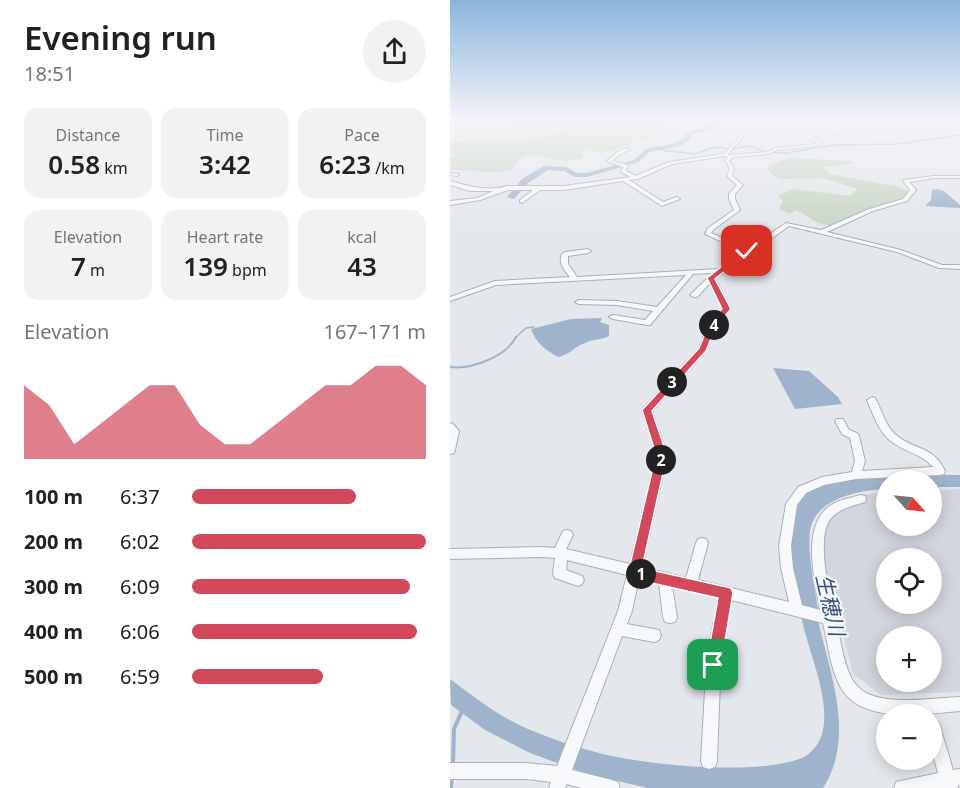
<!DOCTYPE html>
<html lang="en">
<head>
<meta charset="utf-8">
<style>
	:root { --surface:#fff; --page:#f2f2f2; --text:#202124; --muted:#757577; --accent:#d1495b }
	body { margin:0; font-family:"Noto Sans","Noto Sans JP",sans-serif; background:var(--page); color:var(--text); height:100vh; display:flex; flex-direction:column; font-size:22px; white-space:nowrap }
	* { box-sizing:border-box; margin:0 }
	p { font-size:20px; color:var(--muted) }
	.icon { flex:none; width:33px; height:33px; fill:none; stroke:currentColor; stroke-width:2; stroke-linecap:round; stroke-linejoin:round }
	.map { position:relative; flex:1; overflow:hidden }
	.panel { display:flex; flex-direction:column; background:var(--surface); width:450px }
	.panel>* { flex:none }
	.needle { width:39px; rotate:117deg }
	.buttons { position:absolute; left:426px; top:470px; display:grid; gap:12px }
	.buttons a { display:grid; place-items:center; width:66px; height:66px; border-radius:50%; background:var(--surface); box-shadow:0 3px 15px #0003; font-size:30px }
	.pin { position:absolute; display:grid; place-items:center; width:51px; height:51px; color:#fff; margin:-26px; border-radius:12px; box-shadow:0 3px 9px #0006 }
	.km { position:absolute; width:30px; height:30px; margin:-15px; border-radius:50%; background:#222; color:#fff; font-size:16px; line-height:30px; text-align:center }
	.round { display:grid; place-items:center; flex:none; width:63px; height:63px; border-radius:32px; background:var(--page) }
	.head { display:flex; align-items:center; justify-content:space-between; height:102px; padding:0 24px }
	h1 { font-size:33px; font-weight:600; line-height:45px }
	.stats { display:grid; grid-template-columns:repeat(3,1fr); gap:9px; height:102px; padding:6px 24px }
	.stats div { display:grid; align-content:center; border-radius:15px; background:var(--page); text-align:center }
	.stats b { font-size:26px; font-weight:600 }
	.stats small { font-size:16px; font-weight:400 }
	.stats p { font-size:16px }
	.chart { height:168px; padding:12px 24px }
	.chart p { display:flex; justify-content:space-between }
	.chart svg { width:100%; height:108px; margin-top:6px; fill:var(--accent); opacity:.7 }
	ul { padding:0 24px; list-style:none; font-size:20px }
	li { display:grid; grid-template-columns:96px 72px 1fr; align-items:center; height:45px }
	li i { height:15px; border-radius:8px; background:var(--accent) }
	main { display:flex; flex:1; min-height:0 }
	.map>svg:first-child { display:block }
	.built { fill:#d2d6de; fill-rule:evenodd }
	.green { fill:#c9d6c5 }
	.water { fill:#9fb4cc }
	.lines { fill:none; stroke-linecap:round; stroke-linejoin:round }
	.stream-far2 { stroke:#9fb4cc; stroke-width:1.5 }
	.stream-far1 { stroke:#9fb4cc; stroke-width:2 }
	.stream { stroke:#9fb4cc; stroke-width:4 }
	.river { fill:#9fb4cc; fill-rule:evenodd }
	.minor-casing { stroke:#a9aeb7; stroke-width:2 }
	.minor { fill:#f7f8fa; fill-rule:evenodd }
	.route { fill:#d1495b; stroke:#fff; stroke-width:1.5 }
	.labels { text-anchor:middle; stroke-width:4.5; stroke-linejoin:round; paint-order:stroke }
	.near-water-label { font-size:21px; font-style:italic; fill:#34527a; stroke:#f4f6f9 }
</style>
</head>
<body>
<main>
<section class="panel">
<div class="head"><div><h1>Evening run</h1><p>18:51</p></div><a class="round"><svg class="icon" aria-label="share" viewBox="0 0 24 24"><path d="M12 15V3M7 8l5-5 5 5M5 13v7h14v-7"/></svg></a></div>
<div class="stats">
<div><p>Distance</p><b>0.58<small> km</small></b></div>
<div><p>Time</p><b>3:42</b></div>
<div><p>Pace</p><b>6:23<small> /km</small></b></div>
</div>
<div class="stats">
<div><p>Elevation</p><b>7<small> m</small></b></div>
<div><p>Heart rate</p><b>139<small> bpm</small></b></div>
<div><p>kcal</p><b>43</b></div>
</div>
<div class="chart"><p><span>Elevation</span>167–171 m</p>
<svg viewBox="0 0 160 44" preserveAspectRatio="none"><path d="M0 44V14L10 22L20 38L30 30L40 22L50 14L60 14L70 30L80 38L90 38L100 30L110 22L120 14L130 14L140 6L150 6L160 14V44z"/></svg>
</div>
<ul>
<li><b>100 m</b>6:37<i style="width:70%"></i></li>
<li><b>200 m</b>6:02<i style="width:100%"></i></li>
<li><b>300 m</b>6:09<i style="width:93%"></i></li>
<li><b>400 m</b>6:06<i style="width:96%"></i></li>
<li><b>500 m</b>6:59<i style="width:56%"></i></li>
</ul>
</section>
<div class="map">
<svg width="510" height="788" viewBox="0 0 510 788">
	<rect width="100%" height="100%" fill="#e4e7ec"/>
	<!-- built -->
	<path class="built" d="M510 489V692L431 695 403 674 386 606H379L371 547 379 516 412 503 410 495 436 492V525H482V490ZM436 558H482V603H436ZM436 636H482V681H436Z"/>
	<!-- green -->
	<path class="green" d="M40 118H242L233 125H208L210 131C196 138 159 155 144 153L140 146 132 152 133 158C125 160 118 161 109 160 94 158 71 146 64 168 49 176 18 169 0 170V158L8 155 0 153V142C19 141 104 141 114 129 96 123 78 141 63 124H30L18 122 21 119Z
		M338 158 402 161 401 164 373 167 380 174 450 187 459 192C457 194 456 197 453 199 448 204 385 226 378 225 365 224 358 215 345 210L340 214 329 209 333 201 328 196 342 189 400 196 407 189 373 178 332 179 325 177 318 169 319 166Z"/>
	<!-- water -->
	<path class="water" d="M487 189 494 191 510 205V208L475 206 481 200 482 190Z
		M152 318 150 322 159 325V336C152 340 143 339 135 343 124 347 124 352 109 357 96 351 86 343 81 329L121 319Z
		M323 368 359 371 388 397 392 404 345 409Z
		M487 475H510V487H482V480H436V489C410 490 365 498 360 531 357 554 365 587 368 610L350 604C344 576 329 516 356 493 380 473 455 476 487 475Z
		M351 615 368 620C380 674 406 737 373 788H197L135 773 80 753 35 730 1 705 0 679C28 700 55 721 88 733 113 743 141 752 167 757 213 766 308 775 352 758 361 754 369 744 372 734 382 699 357 650 351 615Z"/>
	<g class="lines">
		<!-- stream-far2 -->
		<path class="stream-far2" d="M203 149 245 154 265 147 279 149 300 146 316 152 336 153 384 145 448 144 510 135
			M65 338 76 328 84 327"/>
		<!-- stream-far1 -->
		<path class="stream-far1" d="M0 367C21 370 57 356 66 337"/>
		<!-- stream -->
		<path class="stream" d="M3 764 4 729 12 711
			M1 788 2 776"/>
		<!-- river -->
		<path class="river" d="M271 118H279L259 130 240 135 241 139 230 146 200 152 188 162 137 177H125L114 171 98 170 78 183 64 199 57 197 72 179 94 166 116 167 127 173H137L184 160 196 149 226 143 235 138 234 133 255 128Z"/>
		<!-- minor casing -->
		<g class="minor-casing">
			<path id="minor" d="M276 118H281L300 129 324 126 326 125V120L329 118H334L329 121 330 125 325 128 300 131 296 133 278 154 279 155 318 152 325 148 365 144 368 142 353 136 365 130 388 133 386 134 366 132 359 136 373 142 366 146 326 150 319 154 283 157 279 161 284 168 282 176 293 185 285 194V199L290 210 263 230 261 233 298 249 336 223 371 230 419 209 453 199 460 190 453 181 454 180 484 176H510V178H484L459 182 466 190 457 201 423 211 377 232 451 250 492 265H510V269L489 268 447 252 339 226 265 279 281 309 266 327 256 351 202 411 217 455 192 567 236 578 246 543 248 539 252 538 256 539 258 543 248 580 339 602 331 568 329 546 336 504 348 487 372 477 402 472 405 461 400 438 392 434 385 421 387 419H393L399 430 407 433 409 436 415 461 412 471 483 467C472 454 455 452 442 442 429 433 423 414 417 400L422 397 425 398C432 410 435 426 446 435 465 451 483 445 495 471L494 474 490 475 406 479 374 485 356 493 347 505 341 546 343 568 352 605 370 610C365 581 352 532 376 509 385 500 400 498 411 495L415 496 416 499 415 502C402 506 387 509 379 521 365 545 383 609 389 635 392 648 394 662 400 675 403 683 410 690 418 694 443 705 483 698 510 697V711C474 714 410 725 390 686 380 667 378 644 373 623L281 600 271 655 267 761 265 767 259 769 253 767 251 761 257 655 269 597 222 586 227 617 225 622 220 623 215 622 213 617 209 583 189 578 182 611 177 624 209 630 211 635 209 640 204 642 172 636 122 770 162 780 168 782 170 788H131L117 784 115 788H99L101 782 77 779H0V763H77L107 766 168 611 177 575 117 560 116 570 132 576 134 580 132 584 128 586 105 578 103 574 105 558 92 557 0 559V549L92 547 105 548 113 531 117 530 121 531 123 535 116 549 180 564 207 455 192 410 249 348 258 326 273 309 260 283 247 297H244L240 295 263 273 243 274 200 325H197L163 319 159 317 163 315 195 320 203 311 167 305 129 304 125 302 129 300 167 301 207 307 236 275 46 285 0 301V297L45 281 120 277C114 270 108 263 112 254L115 252 138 249 141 251 138 253 118 256V264L127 277 269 269 294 252 255 234 258 228 284 210 279 199V194L287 185 277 176 280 168 275 161 278 157 275 156 222 164 188 179 179 180 213 202 227 197 230 199 212 206 173 181 114 190H90L72 203 70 202V200L83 190H58L30 200 0 205V201L27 198 43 191H20L0 185V181C18 186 39 192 57 186H114L181 177 171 172 173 167 157 161 168 151 178 148 180 150 172 153 162 161 178 165 176 171 186 176 219 162 274 154 296 130Z
				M0 173 9 174V175L7 176 0 175Z
				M0 423 3 424 9 431 5 450 4 453 0 454Z
				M482 718 487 721 490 726 503 770 510 769V785L507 786 508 788H444L446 782 488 773 482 751Z"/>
		</g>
		<!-- minor -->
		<use href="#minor" class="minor"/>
	</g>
	<!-- sky -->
	<linearGradient id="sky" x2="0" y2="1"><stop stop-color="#8bb4dd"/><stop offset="0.52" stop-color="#f3f4f6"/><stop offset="1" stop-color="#f3f4f6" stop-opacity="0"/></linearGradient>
	<rect width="510" height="229" fill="url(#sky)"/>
	<!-- route -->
	<path class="route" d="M294 249 300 251 265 279 281 309 266 327 256 351 202 411 217 455 192 568 281 588 283 593 271 665 269 670 263 673 258 670 256 665 268 598 184 579 180 577 178 573 206 455 192 410 249 348 258 326 272 309 257 278Z"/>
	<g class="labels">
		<!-- near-water labels -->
		<g class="near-water-label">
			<text transform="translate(380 605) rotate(77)" y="7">生穂川</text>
		</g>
	</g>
</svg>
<div class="buttons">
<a><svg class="needle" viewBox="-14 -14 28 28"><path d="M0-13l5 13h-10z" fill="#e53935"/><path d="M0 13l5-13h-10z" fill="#757577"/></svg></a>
<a><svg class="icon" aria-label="locate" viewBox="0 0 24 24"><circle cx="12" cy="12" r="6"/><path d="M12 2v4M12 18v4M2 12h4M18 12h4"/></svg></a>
<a>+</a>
<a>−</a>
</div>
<div class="pin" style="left:263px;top:665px;background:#1e9e55"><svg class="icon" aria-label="arrive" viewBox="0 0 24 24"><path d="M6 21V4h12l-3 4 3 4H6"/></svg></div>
<div class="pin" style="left:297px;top:251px;background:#d93025"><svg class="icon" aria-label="check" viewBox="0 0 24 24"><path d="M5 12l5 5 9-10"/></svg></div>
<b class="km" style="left:191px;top:574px">1</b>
<b class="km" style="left:211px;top:460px">2</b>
<b class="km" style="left:222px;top:382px">3</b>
<b class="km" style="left:264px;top:325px">4</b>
</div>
</main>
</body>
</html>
